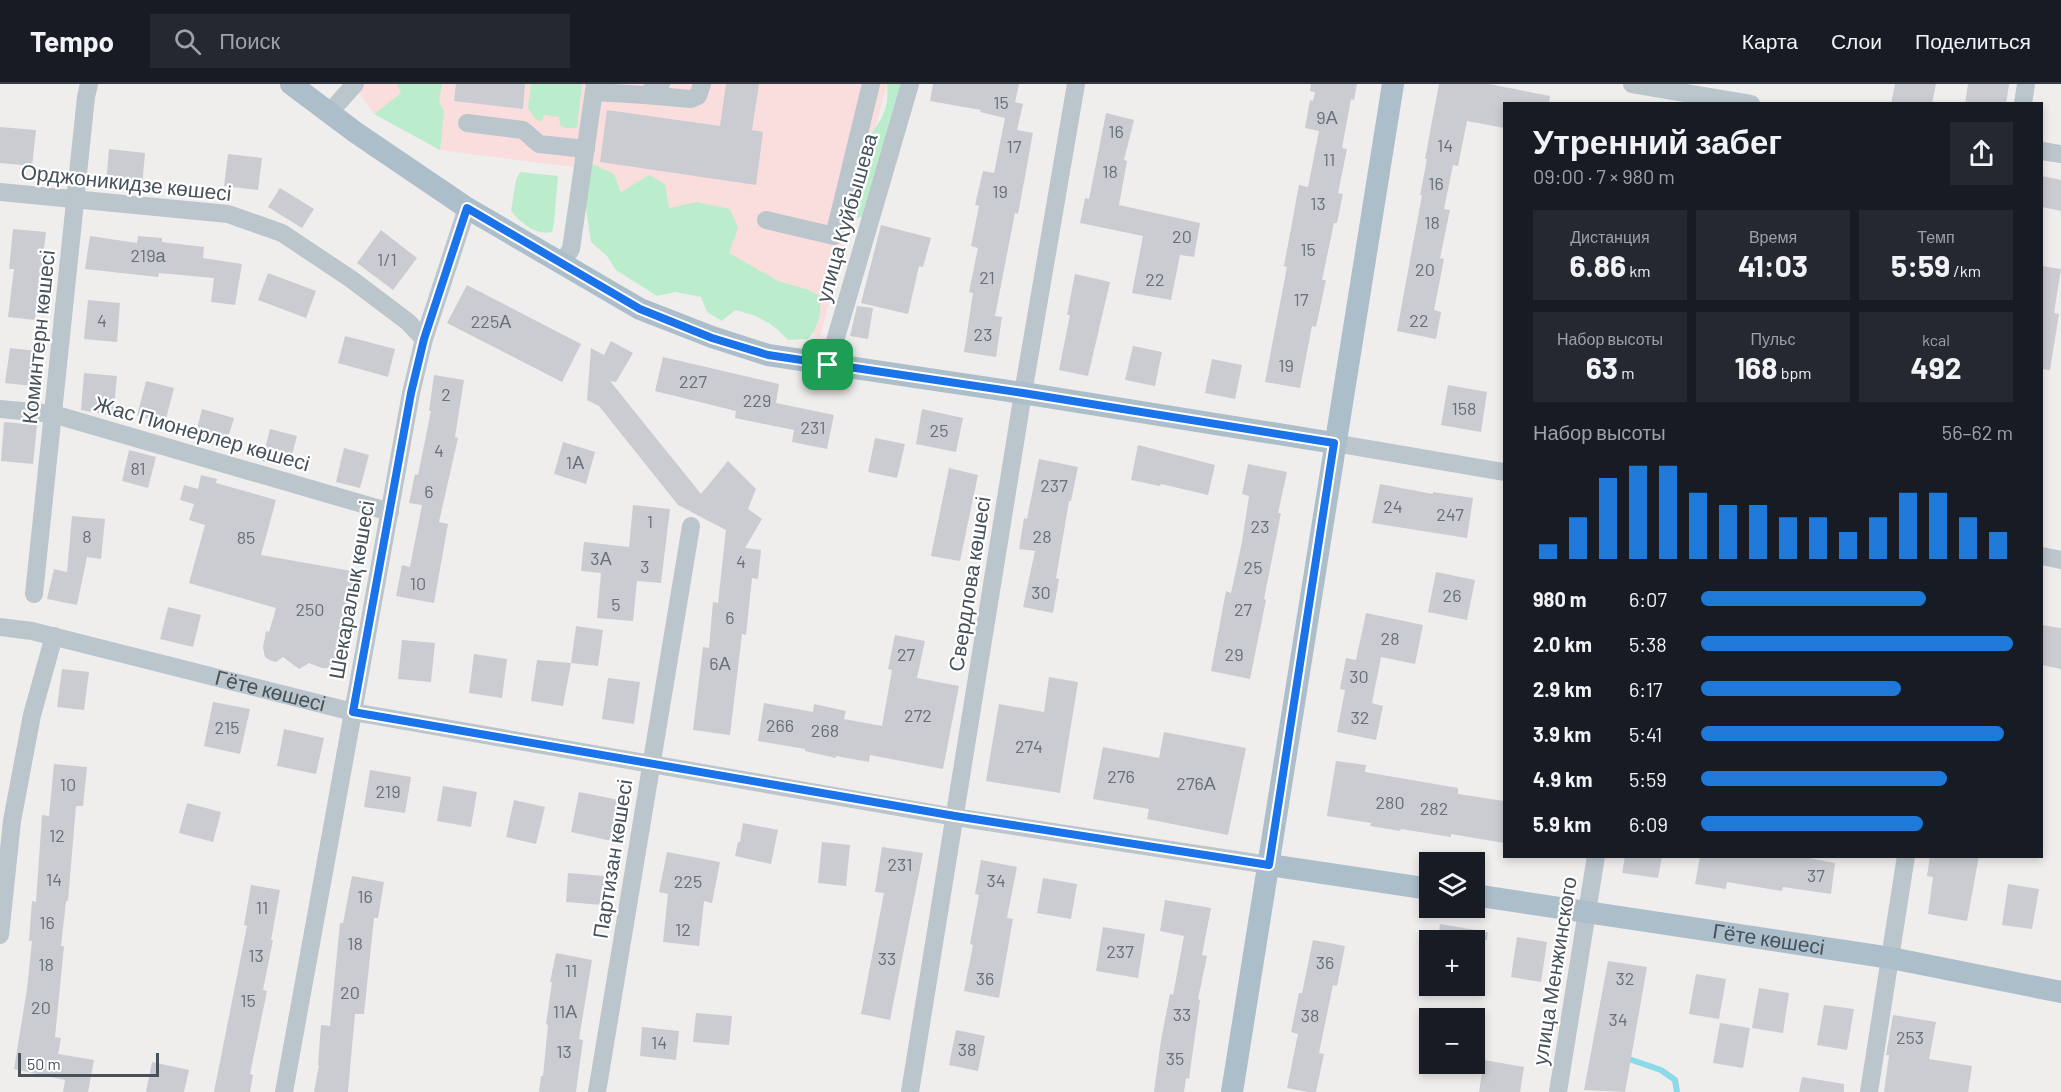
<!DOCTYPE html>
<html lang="ru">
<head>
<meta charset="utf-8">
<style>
	:root { --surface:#171b24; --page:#242831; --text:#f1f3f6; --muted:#9ea1a6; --line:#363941; --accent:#1e79d8 }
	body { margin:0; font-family:Barlow,sans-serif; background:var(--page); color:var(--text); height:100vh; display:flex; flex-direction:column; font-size:22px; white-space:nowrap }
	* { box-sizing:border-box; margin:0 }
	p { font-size:20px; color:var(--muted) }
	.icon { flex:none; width:33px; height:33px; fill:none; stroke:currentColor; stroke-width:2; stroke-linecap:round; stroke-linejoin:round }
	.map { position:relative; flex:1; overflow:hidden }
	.drawer { position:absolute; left:1503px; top:18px; width:540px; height:756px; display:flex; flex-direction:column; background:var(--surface); border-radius:0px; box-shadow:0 3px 9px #0003 }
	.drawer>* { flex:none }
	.tools { position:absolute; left:1419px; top:768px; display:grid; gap:12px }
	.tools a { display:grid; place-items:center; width:66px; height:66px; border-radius:0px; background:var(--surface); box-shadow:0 3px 9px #0003; font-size:30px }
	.scale { position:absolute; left:18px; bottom:15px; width:141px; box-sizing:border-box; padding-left:6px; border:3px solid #46515a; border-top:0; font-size:16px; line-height:21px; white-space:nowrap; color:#46515a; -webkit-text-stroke:4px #fff; paint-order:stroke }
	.pin { position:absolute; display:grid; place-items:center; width:51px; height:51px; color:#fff; margin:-26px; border-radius:12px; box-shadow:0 3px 9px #0006 }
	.round { display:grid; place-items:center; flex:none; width:63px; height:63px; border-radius:0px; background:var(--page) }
	.summary { display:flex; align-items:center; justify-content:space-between; height:102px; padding:0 30px }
	h1 { font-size:33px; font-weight:700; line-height:45px }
	.figures { display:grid; grid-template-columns:repeat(3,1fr); gap:9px; height:102px; padding:6px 30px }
	.figures div { display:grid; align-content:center; border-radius:0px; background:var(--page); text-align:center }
	.figures b { font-size:30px; font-weight:700 }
	.figures small { font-size:16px; font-weight:400 }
	.figures p { font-size:16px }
	.chart { height:168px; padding:12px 30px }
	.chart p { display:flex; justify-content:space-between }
	.chart svg { width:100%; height:108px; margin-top:6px; stroke:var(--accent); stroke-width:6 }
	ul { padding:0 30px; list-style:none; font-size:20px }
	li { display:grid; grid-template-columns:96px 72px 1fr; align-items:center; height:45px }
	li i { height:15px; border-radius:8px; background:var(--accent) }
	header { display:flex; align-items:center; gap:36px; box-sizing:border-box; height:84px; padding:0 30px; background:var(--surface); border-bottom:2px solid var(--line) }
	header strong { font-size:28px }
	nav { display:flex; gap:33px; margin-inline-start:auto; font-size:21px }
	.search { width:420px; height:54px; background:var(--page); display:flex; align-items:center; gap:15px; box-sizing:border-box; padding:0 21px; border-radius:0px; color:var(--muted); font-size:22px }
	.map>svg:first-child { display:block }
	.medical { fill:#fadedd }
	.green { fill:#bbedcc }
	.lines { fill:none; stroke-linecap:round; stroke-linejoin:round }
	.stream { stroke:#8adae9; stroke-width:6 }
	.building { fill:#caccd2 }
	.minor { stroke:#bbc5cc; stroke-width:18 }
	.major { stroke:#adbecb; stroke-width:22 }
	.route-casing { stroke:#fff; stroke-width:12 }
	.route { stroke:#1a73e8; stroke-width:8 }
	.labels { text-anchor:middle; stroke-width:4.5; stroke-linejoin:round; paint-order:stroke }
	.number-label { font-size:18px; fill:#677078 }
	.street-label { font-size:21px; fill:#46515a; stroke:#fff }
</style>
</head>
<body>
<header>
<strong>Tempo</strong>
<div class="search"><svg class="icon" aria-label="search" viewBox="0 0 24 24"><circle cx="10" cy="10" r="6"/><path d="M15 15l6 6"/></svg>Поиск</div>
<nav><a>Карта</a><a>Слои</a><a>Поделиться</a></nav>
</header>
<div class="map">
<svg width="2061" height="1008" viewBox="0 0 2061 1008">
	<rect width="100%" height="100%" fill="#f0eded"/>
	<!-- medical -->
	<path class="medical" d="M353 0H887L820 253 588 149 596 86 440 66 374 30Z"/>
	<!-- green -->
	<path class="green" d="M397 0H442L439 18 444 28 440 66 374 30 401 9Z
		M531 0H582L577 44H566L560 41 559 33 544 31 542 38 535 35 528 24Z
		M887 0H907L870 130 857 134 854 113 870 81 875 61 871 50C884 32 889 23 887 0Z
		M593 80 614 90 621 108 649 91 665 100 669 124 697 118 730 125 738 144 729 169 778 197 809 206 820 212C821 231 820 240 808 255L788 256C770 237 761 233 735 226L722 237 707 228 701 213 675 208 657 212 616 186 607 172 591 158 582 98Z
		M520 88 558 92 554 139 552 148C536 152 520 138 511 127L516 96Z"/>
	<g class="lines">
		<!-- stream -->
		<path class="stream" d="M1626 974 1661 986 1675 996 1677 1008"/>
	</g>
	<!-- building -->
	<path class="building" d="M456 0H525L523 25 454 17Z
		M726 0H759L752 46 763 48 756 101 600 78 607 26 720 42Z
		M933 0H1019L1015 18 1023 20 1017 46 1033 49 1018 130 1015 129 995 232 1002 233 996 273 964 268 973 209 969 208 978 164 971 162 979 122 975 121 983 87 994 89 1005 34 980 28 981 26 930 17Z
		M1311 0H1357L1354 16 1351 15 1342 64 1347 65 1338 109 1343 110 1337 139H1334L1322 196H1326L1316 243 1312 242 1300 304 1265 298 1287 183 1284 182 1299 101 1308 103 1319 47 1305 44 1310 16 1313 17 1315 8 1310 7Z
		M1439 0H1489L1550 12 1549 20H1504V44L1467 37 1458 82 1453 81 1444 125 1450 126 1440 174 1444 175 1434 226 1441 228 1436 255 1397 247 1422 111H1420L1427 75H1425Z
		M1895 0H1936L1932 20H1891Z
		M1968 0H2009L2006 20H1965Z
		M1106 29 1134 36 1124 76 1127 77 1119 121 1200 139 1194 173 1180 171 1171 216 1132 209 1143 152 1080 139 1085 114 1089 115Z
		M0 43 36 46 32 82 0 79Z
		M109 65 145 69 142 102 106 99Z
		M228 70 262 74 258 106 224 102Z
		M2042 92 2061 96V127L2042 123Z
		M280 104 314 125 302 144 268 123Z
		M881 141 931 154 923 183 919 182 908 230 861 219Z
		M13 145 46 148 35 236 8 233 14 185H9Z
		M381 146 417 174 393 206 357 179Z
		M90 152 137 159 138 152 162 154V158L204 163 203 174 242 180 235 221 211 218 214 194 159 189 158 193 85 185Z
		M2042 182 2061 185 2054 229 2059 230 2050 286 2042 285Z
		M268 189 316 207 306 234 258 216Z
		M1075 190 1110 198 1088 292 1059 286 1070 231H1067Z
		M467 201 581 260 562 298 447 239Z
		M88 216 120 219 117 258 84 255Z
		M857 222 873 224 868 255 850 252Z
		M345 252 395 265 388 293 338 279Z
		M611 257 633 269 616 298 610 297 701 410 728 377 756 405 748 425 762 435 745 464 761 466 758 495 752 494 746 551 742 550 730 651 693 646 703 563 709 564 713 518 718 519 726 446 678 421 599 322 587 316 591 264 604 271Z
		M1133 262 1162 268 1155 302 1125 296Z
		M10 264 37 267 33 302 5 299Z
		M663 273 779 300 776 319 834 331 827 365 792 358 794 346 735 334 736 327 655 307Z
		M1212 275 1242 281 1235 315 1205 309Z
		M84 289 117 292 113 332 81 326Z
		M434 291 464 296 455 353 458 354 439 438 448 440 434 519 396 512 402 481 410 483 422 421 409 419 415 390 418 391 431 327H429Z
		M146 297 174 304 165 339 137 332Z
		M1448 301 1487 308 1481 348 1441 341Z
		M202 325 234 334 225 364 194 356Z
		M922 325 963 334 956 368 916 360Z
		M4 338 37 341 33 380 1 377Z
		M270 345 297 352 289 383 262 377Z
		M875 354 905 360 897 394 868 388Z
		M563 358 595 368 586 400 554 390Z
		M1138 361 1215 381 1208 411 1161 400 1160 402 1131 396Z
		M344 364 369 371 360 404 336 398Z
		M129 366 156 373 148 404 122 397Z
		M1039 375 1078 383 1071 417H1069L1056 494 1059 495 1053 529 1023 523 1035 467 1019 465 1024 434 1027 435Z
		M1248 380 1287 388 1278 429H1281L1264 515 1266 516 1250 595 1211 587 1226 507 1231 509 1242 458 1249 412 1242 410Z
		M949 384 978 391 960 477 931 472Z
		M201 391 217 395 216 399 276 416 261 471 357 488 342 570 339 579 331 584H322L309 579 299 585 283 573 276 578 269 576 265 573 263 564 266 547 269 548 276 524 189 499 205 441 189 436 194 420 180 416 184 401 198 405Z
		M1380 400 1433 410V408L1473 414 1467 454 1372 439Z
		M633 421 670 425 661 499 637 497 633 537 597 534 601 489 581 487 584 458 629 463Z
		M72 432 105 435 101 475 87 473 77 521 47 515 54 485 67 488Z
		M1436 488 1475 496 1467 536 1428 528Z
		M168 523 201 531 193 563 160 555Z
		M1366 529 1423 541 1415 580 1381 573 1372 619 1383 622 1376 656 1337 648 1345 606 1340 605 1346 574 1356 576Z
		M2042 541 2061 544V585L2042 581Z
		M576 542 603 546 598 582 571 579Z
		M895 551 925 557 917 594 959 602 943 685 870 671 869 678 836 672V674L805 667V665L758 657 764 619 813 628 814 620 846 627 844 635 882 642 892 586 888 585Z
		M402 556 435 559 431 598 398 595Z
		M474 570 507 575 502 614 469 609Z
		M537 576 571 579 563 622 531 617Z
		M62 585 89 588 84 626 57 623Z
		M1049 593 1078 598 1060 709 986 697 999 620 1044 628Z
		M608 594 640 598 634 640 602 635Z
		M213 618 250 625 240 670 204 662Z
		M284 645 324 654 316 690 277 682Z
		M1164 648 1246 664 1228 751 1147 735 1149 725 1093 715 1103 663 1159 674Z
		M1336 677 1366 681 1365 688 1458 704V710L1504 717V759L1451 750V753L1401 745 1400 747 1370 742 1371 739 1327 732Z
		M54 680 87 683 83 722H76L68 817H66L61 862H64L55 953 61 954 58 970 94 976 88 1008H63L65 996 14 985 27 905 32 857H29L32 817 36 818 42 731 49 732Z
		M370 686 411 693 405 729 364 723Z
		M443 702 477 708 471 743 437 737Z
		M579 708 624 717 616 758 571 748Z
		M514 716 545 723 536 760 506 753Z
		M187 719 221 728 213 758 179 749Z
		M743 739 778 746 771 780 735 772 738 758H740Z
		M822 758 850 761 846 802 818 799Z
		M882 763 923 769 890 936 861 930 884 809 875 808Z
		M667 768 720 778 712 819 704 817 699 862 663 858 668 810 659 808Z
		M1625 772H1662L1658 794 1622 789Z
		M1700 772H1797L1835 779 1831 810 1783 803 1782 807 1727 798 1726 805 1695 800Z
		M1930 772H1979L1967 837 1928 830 1933 793 1927 792Z
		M981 776 1017 783 1007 834 1013 835 999 914 964 907 973 861 970 860 979 811 975 810Z
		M568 789 605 792 602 821 566 818Z
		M352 792 384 798 378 834H374L364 930H355L348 1008H314L319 981H318L321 941 330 942 340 839H343Z
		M1043 794 1077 800 1071 835 1037 829Z
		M2008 800 2039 805 2032 845 2002 841Z
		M251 801 280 806 271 856H273L263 906 267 907 250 990 253 991 250 1008H214L247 842 244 841Z
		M1165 816 1211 824 1202 871 1207 872 1198 915 1200 916 1189 995 1186 994 1184 1008H1154L1161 956 1170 910 1173 911 1184 852 1160 847Z
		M1440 840 1488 848 1487 856H1438Z
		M1103 843 1145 850 1138 894 1096 887Z
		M1517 853 1547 858 1541 898 1511 893Z
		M1313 856 1345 862 1337 902 1333 901 1319 969 1324 970 1316 1008H1308L1287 1004 1298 950 1291 948 1299 909H1302Z
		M556 869 592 876 579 955 583 956 576 1008H539L541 992H543L548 941 546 940 552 898H550Z
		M1608 877 1647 883 1625 1008 1584 1006Z
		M1696 890 1726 895 1719 935 1689 930Z
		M1759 904 1789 909 1783 949 1752 944Z
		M1824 921 1854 925 1847 966 1817 961Z
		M696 929 732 932 729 961 693 958Z
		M1893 931 1936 938 1929 975 1972 982 1968 1008H1884L1889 971H1886Z
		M1720 939 1750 944 1743 984 1713 979Z
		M642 943 679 947 676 976 640 972Z
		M956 946 985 952 978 987 949 981Z
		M1484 976 1524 983 1520 1008H1479Z
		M152 978 189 986 184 1008H146Z
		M1802 993 1844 1000V1008H1799Z"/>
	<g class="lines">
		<!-- minor -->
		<g class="minor">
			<path d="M1632 0 1751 20"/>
			<path d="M595 8 645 11 661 0"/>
			<path d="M645 11 691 15 698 12 702 0"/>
			<path d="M2023 20 2026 0"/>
			<path d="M329 29 355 0"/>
			<path d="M467 39 523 46 539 60 586 65"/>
			<path d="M2042 67 2061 70"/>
			<path d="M0 108 228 130 282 149 351 195 408 238 424 255"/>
			<path d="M766 136 834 152 871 0"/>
			<path d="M562 179 571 165 595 0"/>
			<path d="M828 281 910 0"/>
			<path d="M0 325 53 330 390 428"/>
			<path d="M1334 359 1504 388"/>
			<path d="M2042 472 2061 476"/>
			<path d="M34 510 86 13 89 0"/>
			<path id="s1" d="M0 543 32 547 353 628 955 733 1269 781"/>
			<path d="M0 851 12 737 32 631 54 552"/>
			<path d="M284 1008 411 309 424 255 467 124"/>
			<path d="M597 1008 691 442"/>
			<path d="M910 1008 1023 309 1076 0"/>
			<path d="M1558 1008 1596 772"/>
			<path d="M1869 1008 1906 772"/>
		</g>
		<!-- major -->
		<g class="major">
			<path d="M291 0 355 48 467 124 640 225 712 253 768 271 1023 309 1334 359"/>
			<path d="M1269 781 1430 805"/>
			<path id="s2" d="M1474 811 1891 874 2061 908"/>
			<path d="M1232 1008 1393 0"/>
		</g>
	</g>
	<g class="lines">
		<!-- route casing -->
		<g class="route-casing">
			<path id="route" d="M467 124 640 225 712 254 768 271 1023 309 1334 359 1269 781 955 732 353 628 411 309 424 255Z"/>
		</g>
		<!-- route -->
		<use href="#route" class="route"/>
	</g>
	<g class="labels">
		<!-- number labels -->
		<g class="number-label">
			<text x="1001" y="25">15</text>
			<text x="1327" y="40">9А</text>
			<text x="1116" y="54">16</text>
			<text x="1445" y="68">14</text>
			<text x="1014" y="69">17</text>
			<text x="1329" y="82">11</text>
			<text x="1110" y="94">18</text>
			<text x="1436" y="106">16</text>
			<text x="1000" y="114">19</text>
			<text x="1318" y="126">13</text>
			<text x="1432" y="145">18</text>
			<text x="1182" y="159">20</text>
			<text x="1308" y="172">15</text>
			<text x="148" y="178">219а</text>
			<text x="387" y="182">1/1</text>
			<text x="1425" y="192">20</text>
			<text x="987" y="200">21</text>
			<text x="1155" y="202">22</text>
			<text x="1301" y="222">17</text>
			<text x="102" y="243">4</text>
			<text x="1419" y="243">22</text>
			<text x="491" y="244">225А</text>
			<text x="983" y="257">23</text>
			<text x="1286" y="288">19</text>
			<text x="693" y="304">227</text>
			<text x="446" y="317">2</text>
			<text x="757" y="323">229</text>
			<text x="1464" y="331">158</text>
			<text x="813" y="350">231</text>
			<text x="939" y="353">25</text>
			<text x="439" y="373">4</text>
			<text x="575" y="385">1А</text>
			<text x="138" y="391">81</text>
			<text x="1054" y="408">237</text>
			<text x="429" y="414">6</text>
			<text x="1393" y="429">24</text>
			<text x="1450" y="437">247</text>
			<text x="650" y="444">1</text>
			<text x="1260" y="449">23</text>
			<text x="87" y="459">8</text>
			<text x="1042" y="459">28</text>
			<text x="246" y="460">85</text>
			<text x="601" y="481">3А</text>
			<text x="741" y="484">4</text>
			<text x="645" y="489">3</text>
			<text x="1253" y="490">25</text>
			<text x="418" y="506">10</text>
			<text x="1041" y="515">30</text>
			<text x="1452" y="518">26</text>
			<text x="616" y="527">5</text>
			<text x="310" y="532">250</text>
			<text x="1243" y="532">27</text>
			<text x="730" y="540">6</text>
			<text x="1390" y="561">28</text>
			<text x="906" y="577">27</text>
			<text x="1234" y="577">29</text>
			<text x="720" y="586">6А</text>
			<text x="1359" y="599">30</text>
			<text x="918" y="638">272</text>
			<text x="1360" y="640">32</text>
			<text x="780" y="648">266</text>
			<text x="227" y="650">215</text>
			<text x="825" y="653">268</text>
			<text x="1029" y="669">274</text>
			<text x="1121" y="699">276</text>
			<text x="1196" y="706">276А</text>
			<text x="68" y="707">10</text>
			<text x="388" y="714">219</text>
			<text x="1390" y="725">280</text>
			<text x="1434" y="731">282</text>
			<text x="57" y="758">12</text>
			<text x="900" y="787">231</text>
			<text x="1816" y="798">37</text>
			<text x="54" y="802">14</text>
			<text x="996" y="803">34</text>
			<text x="688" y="804">225</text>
			<text x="365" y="819">16</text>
			<text x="262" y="830">11</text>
			<text x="47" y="845">16</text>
			<text x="683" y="852">12</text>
			<text x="355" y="866">18</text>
			<text x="1120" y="874">237</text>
			<text x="256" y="878">13</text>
			<text x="887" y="881">33</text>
			<text x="1325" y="885">36</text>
			<text x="46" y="887">18</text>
			<text x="571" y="893">11</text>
			<text x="985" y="901">36</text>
			<text x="1625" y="901">32</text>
			<text x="350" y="915">20</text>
			<text x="248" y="923">15</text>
			<text x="41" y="930">20</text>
			<text x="565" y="934">11А</text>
			<text x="1182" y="937">33</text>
			<text x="1310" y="938">38</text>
			<text x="1618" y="942">34</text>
			<text x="1910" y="960">253</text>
			<text x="659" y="965">14</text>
			<text x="967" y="972">38</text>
			<text x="564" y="974">13</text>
			<text x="1175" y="981">35</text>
		</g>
		<!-- street labels -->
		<g class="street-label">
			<text transform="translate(126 99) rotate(6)" y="7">Орджоникидзе көшесі</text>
			<text transform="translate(847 134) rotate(-74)" y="7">улица Куйбышева</text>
			<text transform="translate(39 253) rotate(-84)" y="7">Коминтерн көшесі</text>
			<text transform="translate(202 350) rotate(16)" y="7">Жас Пионерлер көшесі</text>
			<text transform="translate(970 500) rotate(-81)" y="7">Свердлова көшесі</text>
			<text transform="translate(352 506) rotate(-80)" y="7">Шекаралық көшесі</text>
			<text dy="7" stroke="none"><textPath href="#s1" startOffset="278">Гёте көшесі</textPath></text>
			<text transform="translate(613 775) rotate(-81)" y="7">Партизан көшесі</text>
			<text dy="7" stroke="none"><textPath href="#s2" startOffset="298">Гёте көшесі</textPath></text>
			<text transform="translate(1555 887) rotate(-81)" y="7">улица Менжинского</text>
		</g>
	</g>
</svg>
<div class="tools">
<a><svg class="icon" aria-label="layers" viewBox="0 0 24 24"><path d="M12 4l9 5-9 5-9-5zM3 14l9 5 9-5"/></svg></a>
<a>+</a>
<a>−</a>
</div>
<div class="scale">50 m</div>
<div class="pin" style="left:828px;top:281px;background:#1e9e55"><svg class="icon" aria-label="arrive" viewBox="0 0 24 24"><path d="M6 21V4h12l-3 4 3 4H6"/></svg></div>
<section class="drawer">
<div class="summary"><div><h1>Утренний забег</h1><p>09:00 · 7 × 980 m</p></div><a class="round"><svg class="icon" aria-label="share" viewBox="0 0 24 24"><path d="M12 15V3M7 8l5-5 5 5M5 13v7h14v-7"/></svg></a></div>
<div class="figures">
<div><p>Дистанция</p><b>6.86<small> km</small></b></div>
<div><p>Время</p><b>41:03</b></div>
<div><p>Темп</p><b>5:59<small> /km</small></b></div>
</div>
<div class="figures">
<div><p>Набор высоты</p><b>63<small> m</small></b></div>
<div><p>Пульс</p><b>168<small> bpm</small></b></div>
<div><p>kcal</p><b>492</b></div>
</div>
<div class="chart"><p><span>Набор высоты</span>56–62 m</p>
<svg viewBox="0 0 160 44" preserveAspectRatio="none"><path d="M5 44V38M15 44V27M25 44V11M35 44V6M45 44V6M55 44V17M65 44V22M75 44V22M85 44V27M95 44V27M105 44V33M115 44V27M125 44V17M135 44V17M145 44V27M155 44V33"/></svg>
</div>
<ul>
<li><b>980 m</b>6:07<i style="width:72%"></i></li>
<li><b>2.0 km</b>5:38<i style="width:100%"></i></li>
<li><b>2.9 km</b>6:17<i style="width:64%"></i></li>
<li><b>3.9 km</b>5:41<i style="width:97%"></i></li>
<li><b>4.9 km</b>5:59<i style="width:79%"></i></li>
<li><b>5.9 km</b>6:09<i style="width:71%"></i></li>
</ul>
</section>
</div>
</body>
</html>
